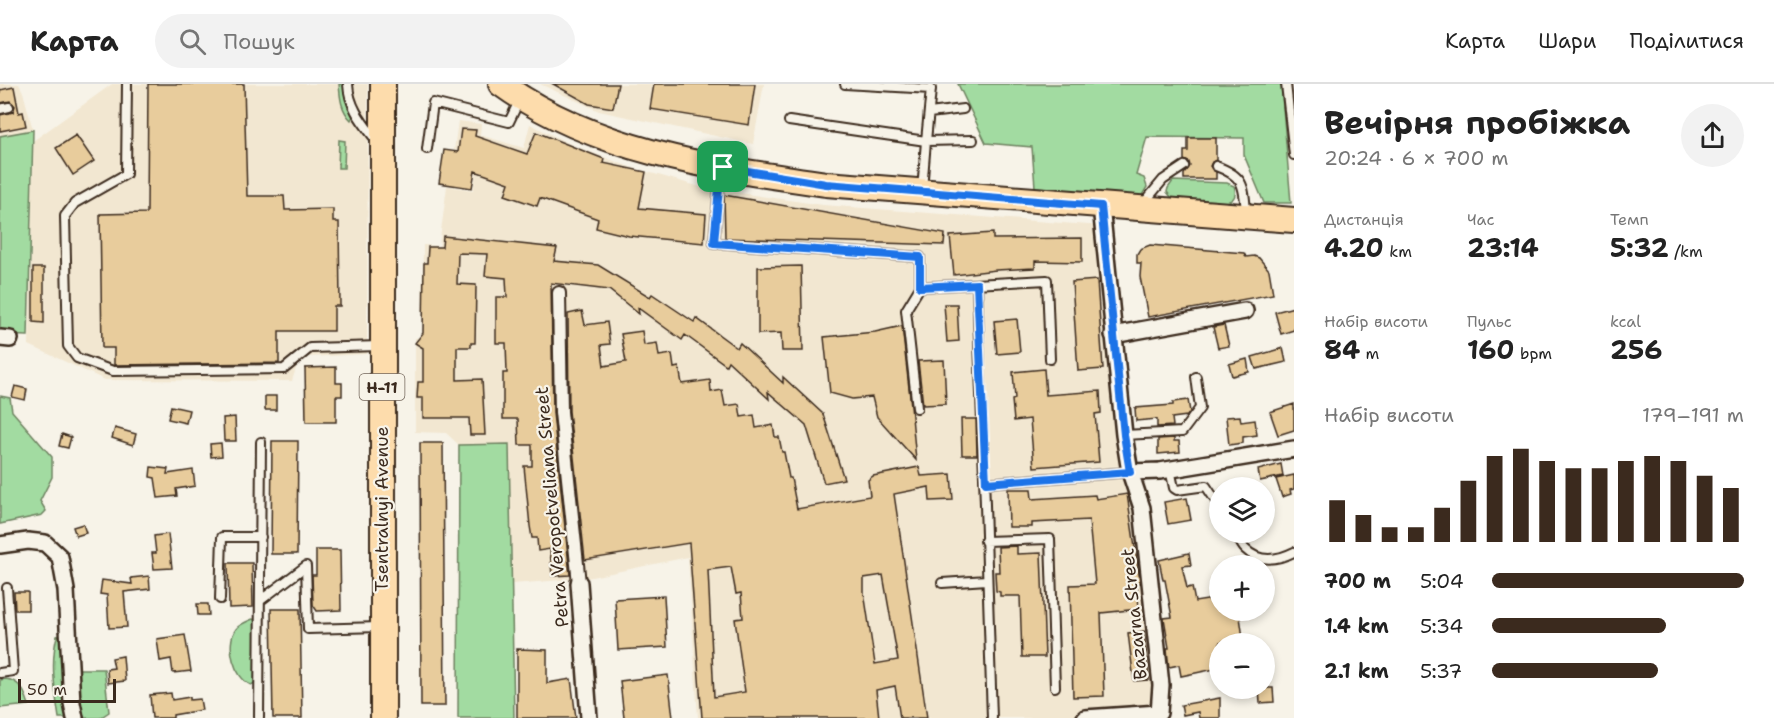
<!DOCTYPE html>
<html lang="uk">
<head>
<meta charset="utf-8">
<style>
	:root { --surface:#fff; --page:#f2f2f2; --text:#222; --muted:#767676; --line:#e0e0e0; --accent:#3b2a1e }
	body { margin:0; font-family:"Shantell Sans",sans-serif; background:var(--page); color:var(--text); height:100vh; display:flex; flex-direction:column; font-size:22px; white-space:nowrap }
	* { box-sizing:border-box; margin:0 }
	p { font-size:20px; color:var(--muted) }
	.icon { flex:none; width:33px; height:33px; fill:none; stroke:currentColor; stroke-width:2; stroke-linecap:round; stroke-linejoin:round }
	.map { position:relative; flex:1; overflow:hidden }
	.sheet { display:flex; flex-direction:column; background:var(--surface); width:480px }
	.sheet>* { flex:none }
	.fabs { position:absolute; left:1209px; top:393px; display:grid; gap:12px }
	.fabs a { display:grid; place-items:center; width:66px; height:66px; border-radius:50%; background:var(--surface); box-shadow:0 3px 9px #0003; font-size:30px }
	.scale { position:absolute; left:18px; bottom:15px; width:98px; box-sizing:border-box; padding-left:6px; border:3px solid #3b2a1e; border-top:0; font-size:16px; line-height:21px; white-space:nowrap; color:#3b2a1e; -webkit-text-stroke:4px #f7f3e8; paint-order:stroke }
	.pin { position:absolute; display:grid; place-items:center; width:51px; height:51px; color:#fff; margin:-26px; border-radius:12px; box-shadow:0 3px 9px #0006 }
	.round { display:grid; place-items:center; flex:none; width:63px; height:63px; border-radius:32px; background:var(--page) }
	.headline { display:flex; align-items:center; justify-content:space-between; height:102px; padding:0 30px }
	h1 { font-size:33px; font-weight:700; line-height:45px }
	.metrics { display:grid; grid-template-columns:repeat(3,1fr); gap:9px; height:102px; padding:6px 30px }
	.metrics div { display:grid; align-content:center }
	.metrics b { font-size:26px; font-weight:700 }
	.metrics small { font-size:16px; font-weight:400 }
	.metrics p { font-size:16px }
	.chart { height:168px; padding:12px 30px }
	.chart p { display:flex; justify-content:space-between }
	.chart svg { width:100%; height:108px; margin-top:6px; stroke:var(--accent); stroke-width:6 }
	ul { padding:0 30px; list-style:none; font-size:20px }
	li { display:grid; grid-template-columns:96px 72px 1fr; align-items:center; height:45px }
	li i { height:15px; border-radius:8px; background:var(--accent) }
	header { display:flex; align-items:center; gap:36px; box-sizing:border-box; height:84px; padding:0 30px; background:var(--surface); border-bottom:2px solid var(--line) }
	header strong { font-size:28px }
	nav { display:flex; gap:33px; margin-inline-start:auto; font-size:21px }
	.search { width:420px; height:54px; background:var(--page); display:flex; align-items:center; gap:15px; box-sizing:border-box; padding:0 21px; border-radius:33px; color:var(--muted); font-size:22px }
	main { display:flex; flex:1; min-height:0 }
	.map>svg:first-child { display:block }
	.built { fill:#f2e7d1 }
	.green { fill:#a2dba1; stroke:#6e8260; stroke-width:1.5 }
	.building { fill:#e8cc9c; stroke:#3b2a1e; stroke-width:1.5; fill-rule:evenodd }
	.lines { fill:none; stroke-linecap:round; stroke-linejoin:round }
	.service-casing { stroke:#3b2a1e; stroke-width:12 }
	.pedestrian-casing { stroke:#3b2a1e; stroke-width:16 }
	.minor-casing { stroke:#3b2a1e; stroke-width:20 }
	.primary-casing { stroke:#3b2a1e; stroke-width:28 }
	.service { stroke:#f7f3e8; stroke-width:8 }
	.pedestrian { stroke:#f7f3e8; stroke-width:12 }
	.minor { stroke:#f7f3e8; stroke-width:15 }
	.primary { stroke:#fddcac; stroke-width:24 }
	.route-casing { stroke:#fff; stroke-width:12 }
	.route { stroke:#1a73e8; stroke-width:8 }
	.labels { text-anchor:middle; stroke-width:4.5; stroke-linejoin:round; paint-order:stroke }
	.shield { fill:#f7f3e8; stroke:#73665b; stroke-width:1.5 }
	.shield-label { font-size:16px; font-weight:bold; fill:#3b2a1e }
	.street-label { font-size:18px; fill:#3b2a1e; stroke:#f7f3e8 }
</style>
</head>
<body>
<header>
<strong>Карта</strong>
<div class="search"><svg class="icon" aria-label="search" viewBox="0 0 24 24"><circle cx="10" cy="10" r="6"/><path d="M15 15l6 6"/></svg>Пошук</div>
<nav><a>Карта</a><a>Шари</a><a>Поділитися</a></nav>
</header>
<main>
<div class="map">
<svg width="1294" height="634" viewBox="0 0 1294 634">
	<rect width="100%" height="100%" fill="#f7f3e8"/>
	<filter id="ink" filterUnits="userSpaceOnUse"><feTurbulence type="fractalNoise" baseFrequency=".0167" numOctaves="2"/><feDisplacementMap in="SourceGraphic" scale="12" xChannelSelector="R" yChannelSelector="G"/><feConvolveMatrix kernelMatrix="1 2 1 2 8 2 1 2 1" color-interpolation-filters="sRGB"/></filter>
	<g filter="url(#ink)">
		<!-- built -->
		<path class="built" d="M0 0H19L23 8 33 46 0 52Z
			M112 0H368L367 270 307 273 297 281 292 297 105 296 29 261 33 57Z
			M540 0H764L753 60 599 27Z
			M458 37 481 40 480 51 524 64 530 40 574 62 630 83 704 104 823 121 1102 142 1159 634H698L688 473 587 494 512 500 509 361H459L446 349 415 348V254L422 253 423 161 439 162 447 102 473 106 479 71 454 66Z"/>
		<!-- green -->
		<path class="green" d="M339 0H344L345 13 353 32 351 36C341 26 340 14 339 0Z
			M958 0H1281L1291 119H1264L1244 71V54L1147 53 1136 91 1144 94 1147 103 1141 113 1035 103 1032 63 986 59Z
			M33 46 28 252 0 251V52Z
			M339 56 345 57 344 84H338Z
			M1173 97 1227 99 1234 102C1237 110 1235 116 1226 118L1177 116 1172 114 1167 108 1168 104Z
			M0 312 10 314 12 327 52 373V393L40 417 46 427 42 431 0 440Z
			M509 360 514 634H458L459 361Z
			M253 535 257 538 258 594 255 599 251 601C234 594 225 560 236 545 240 540 248 537 253 535Z
			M63 551 71 585H104L109 628 100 634H59C55 607 50 579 57 552Z
			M6 595C20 597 25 608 29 621L0 624V596Z"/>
		<!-- building -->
		<path class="building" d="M148 0H244L247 112H284L285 126 333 125V138H339L340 222H334V247H279V279L114 281V264H102L100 130 147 129Z
			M553 0H618L613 24 589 20Z
			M654 0H755L749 41 650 25Z
			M14 3 19 29 23 28 26 42 0 47V31L13 28 15 22 10 17 0 19V6Z
			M461 45 476 46 475 52 527 70 536 48 604 75 603 79 646 88 639 124 706 130 704 159 629 152 596 144 598 135 540 114 537 122 505 111 509 99 475 87 472 104 439 99 444 66 458 68Z
			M76 51 94 77 73 91 56 64Z
			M1188 54H1216V76L1212 78 1210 82 1216 88V95H1184V90L1190 82 1189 78 1184 76V67H1188Z
			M724 111 945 150 944 161 725 154Z
			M993 149V155L1082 154V178L1035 177V184L996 186 954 191 950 152Z
			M443 152 557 164 554 177 598 181 650 213 652 210 694 238 696 234 737 264 740 259 783 299V293L823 330 844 395 824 399 806 341 768 308 769 315 728 277 726 281 685 251 682 256 638 224 639 230 609 206 551 199 553 329 570 491 552 492 550 465 538 467 537 454H532L530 442 524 382H532V361H519L518 335H503V289H507L506 259H496V213H507L506 194 485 192 487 170 458 169 457 200 476 201 475 259H471V263H457V296L482 295 485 351H470L469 334H423V314H417L418 298H423V264L415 259 423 249 424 179H427L428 163H442Z
			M1150 161 1244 169 1246 173 1254 172 1259 174 1269 186 1273 210 1148 233 1140 193 1141 179H1137V170L1140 165Z
			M801 182 803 267H782L781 249 758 250V183Z
			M33 184H44V239L33 238Z
			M1097 196 1103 285 1078 287 1072 198Z
			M944 220H957L959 257 947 258Z
			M1294 223V246L1281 250 1275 228Z
			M582 227 585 241 607 238 610 260 601 261 604 282 626 278 621 250 642 247 644 261 657 259 659 272 672 270 674 284 679 283 682 300 710 296 711 308 722 306 725 322 739 320 741 333 754 331 756 344 773 341 775 353H779L782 368H784L789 394H791L797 425 870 412 868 396 873 392 919 383 921 392 951 390 953 416 930 417 929 403 894 410 927 634H900L895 602 876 606 879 634H702L689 459 585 476 569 327 568 230ZM731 483 736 510 741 509 743 534 735 535 745 608 714 613 708 486ZM883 491 898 576 875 580 864 508V494Z
			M1017 235 1020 268 997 270 994 237Z
			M1224 241 1229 262 1218 264 1213 243Z
			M902 242 911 322 916 376 877 333 872 313 852 315 830 309 824 253 875 248Z
			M1283 264 1286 278 1256 285 1252 273Z
			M1247 275 1249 288 1232 292 1229 280Z
			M944 276 946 320 923 321 918 277Z
			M336 283V299H342V312H336V338H306L305 284Z
			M1044 285 1046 311 1100 307 1101 329 1095 330 1099 378 1034 383 1030 335 1014 337 1012 316 1015 315 1013 288Z
			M15 302 27 305 25 316 12 313Z
			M265 312H276V326H265Z
			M1188 316 1190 328 1187 332 1172 334 1173 342 1157 343V335L1136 337 1135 324 1173 321V318Z
			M1294 320V346L1278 351 1270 328Z
			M171 322 189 326 186 339 168 335Z
			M1240 332 1241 338 1255 336 1257 351 1243 353V359L1229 361 1226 333Z
			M235 333 236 357H224L223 334Z
			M961 335H976L977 371H962Z
			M115 344 136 350 133 361 112 354Z
			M62 350 71 353 68 364 59 362Z
			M1174 354V357H1179L1180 368 1158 370V355Z
			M272 357H298L297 470H271Z
			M221 359 222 372 211 373 210 360Z
			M420 359H443L445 622H421Z
			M1281 380 1283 392 1260 397 1258 386Z
			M151 383 168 385 167 390 193 386 195 402 176 405 177 412 158 414 155 394 150 393Z
			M1294 391V405L1290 406 1291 410 1282 413 1276 395Z
			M1008 405H1031L1032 415 1095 411 1096 415 1127 410 1140 497 1137 502 1139 525 1101 529 1104 612 1073 613 1070 501 1095 500 1089 436 1032 439V443H1009Z
			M1187 414 1191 436 1168 440 1164 418Z
			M83 440 86 449 76 452 73 443Z
			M168 450 172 484 154 485 152 469H156L154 452Z
			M1017 462V470L1041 469 1045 573H1022L1020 512H1000V508L996 507 995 488H999L998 463Z
			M316 466H340L341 526 317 527 313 521 312 491H316Z
			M1189 469 1191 481 1182 482 1187 504 1192 503 1195 518 1220 514V526H1239L1243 554 1220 558V584L1181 592 1179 581 1169 583 1168 576 1167 564H1169L1164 534 1172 533 1165 496H1163L1159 476Z
			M228 479H252L253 523 229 524Z
			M149 492 150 505 124 508 127 543 109 544 107 511 100 510 102 496 132 500 131 494Z
			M14 508H28V526H15Z
			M664 512 667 563 618 566 615 515Z
			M197 520H208L209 531H198Z
			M271 525H300L302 634H273Z
			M1144 547 1149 596 1134 597 1128 549Z
			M185 551 191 587 173 589 171 575 160 577 157 555Z
			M517 565 547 566V599L571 595 576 634H517Z
			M123 572 125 597 108 599 107 585 114 584 112 574Z
			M668 591 673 634H624L620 597Z
			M1259 604H1273L1274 618 1260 619Z
			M171 609 172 616 190 613V616L200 615 202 626 173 631V634H152L150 611Z
			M1220 614V634H1199L1198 628 1183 631 1181 621Z"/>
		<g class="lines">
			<!-- service casing -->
			<g class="service-casing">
				<path id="service" d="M127 0 126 90 75 119 65 132 68 262 77 274 113 287 284 285 310 264 380 262
					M348 0C349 23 363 39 376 56
					M845 0 931 5 926 57 973 56
					M1286 0 1294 71
					M0 25 9 23
					M929 29 963 25
					M789 37 926 57 922 106
					M427 65 433 19 509 38 520 15
					M1216 82C1243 92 1244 100 1246 128
					M722 87 719 104 714 159 920 173V203L1047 196 1050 275
					M1143 120 1163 96 1184 82
					M977 200C983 345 987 489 992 634
					M917 324 906 226 920 203
					M1124 351 1182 348 1200 324 1196 293
					M1170 385 1174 404 1177 406 1206 402 1220 423
					M986 399 1130 388
					M1235 448C1238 453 1241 461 1245 465 1259 479 1278 476 1294 468
					M985 457 1050 455 1055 603
					M942 499 987 496
					M220 515 222 453H261
					M261 516 306 482 308 545 380 543
					M0 589 13 587 7 504
					M259 634 261 358"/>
			</g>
			<!-- pedestrian casing -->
			<g class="pedestrian-casing">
				<path id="pedestrian" d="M559 209 561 328 579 499"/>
			</g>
			<!-- minor casing -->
			<g class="minor-casing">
				<path id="minor" d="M1113 251 1245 227
					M0 254 10 255
					M1130 388 1160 387 1294 365
					M0 461 28 457 45 459 60 473 66 506 72 619 75 634
					M579 499 589 634
					M1085 634 1159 629 1161 601 1142 424 1130 388 1124 351 1101 122"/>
			</g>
			<!-- primary casing -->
			<g class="primary-casing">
				<path id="primary" d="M383 0V634
					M501 0C595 68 714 84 826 100L1294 136"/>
			</g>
			<!-- service -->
			<use href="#service" class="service"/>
			<!-- pedestrian -->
			<use href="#pedestrian" class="pedestrian"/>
			<!-- minor -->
			<use href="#minor" class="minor"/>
			<!-- primary -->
			<use href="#primary" class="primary"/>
		</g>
	</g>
	<g class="lines" filter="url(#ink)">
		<!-- route casing -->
		<g class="route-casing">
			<path id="route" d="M723 83 826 100 1101 122 1124 351 1130 388 986 399 977 200 920 203V173L714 159 719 104Z"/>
		</g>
		<!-- route -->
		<use href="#route" class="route"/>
	</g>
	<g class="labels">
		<!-- shield labels -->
		<rect class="shield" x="359.5" y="290" width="45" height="26" rx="4.5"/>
		<g class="shield-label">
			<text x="382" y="309">Н-11</text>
		</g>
		<!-- street labels -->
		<g class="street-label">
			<text transform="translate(552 423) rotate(-95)" y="6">Petra Veropotveliana Street</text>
			<text transform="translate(382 425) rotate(-90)" y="6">Tsentralnyi Avenue</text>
			<text transform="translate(1134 530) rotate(-96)" y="6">Bazarna Street</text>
		</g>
	</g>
</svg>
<div class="fabs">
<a><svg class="icon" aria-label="layers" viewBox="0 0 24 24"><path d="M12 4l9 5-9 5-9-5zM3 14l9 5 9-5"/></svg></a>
<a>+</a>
<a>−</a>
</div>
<div class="scale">50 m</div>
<div class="pin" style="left:723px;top:83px;background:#1e9e55"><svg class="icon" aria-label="arrive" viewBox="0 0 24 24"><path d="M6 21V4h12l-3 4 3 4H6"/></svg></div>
</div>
<section class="sheet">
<div class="headline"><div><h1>Вечірня пробіжка</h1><p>20:24 · 6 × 700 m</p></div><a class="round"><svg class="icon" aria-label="share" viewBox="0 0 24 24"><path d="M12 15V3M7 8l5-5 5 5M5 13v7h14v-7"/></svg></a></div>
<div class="metrics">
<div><p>Дистанція</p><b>4.20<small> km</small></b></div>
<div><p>Час</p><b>23:14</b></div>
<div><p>Темп</p><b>5:32<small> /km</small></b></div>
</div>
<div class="metrics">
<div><p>Набір висоти</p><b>84<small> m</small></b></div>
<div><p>Пульс</p><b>160<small> bpm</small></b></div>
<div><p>kcal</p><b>256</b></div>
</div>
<div class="chart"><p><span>Набір висоти</span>179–191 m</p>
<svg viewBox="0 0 160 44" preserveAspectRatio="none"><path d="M5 44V27M15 44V33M25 44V38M35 44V38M45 44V30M55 44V19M65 44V9M75 44V6M85 44V11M95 44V14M105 44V14M115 44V11M125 44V9M135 44V11M145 44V17M155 44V22"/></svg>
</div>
<ul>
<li><b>700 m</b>5:04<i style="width:100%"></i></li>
<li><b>1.4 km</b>5:34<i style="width:69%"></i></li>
<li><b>2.1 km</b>5:37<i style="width:66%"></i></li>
</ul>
</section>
</main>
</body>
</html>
